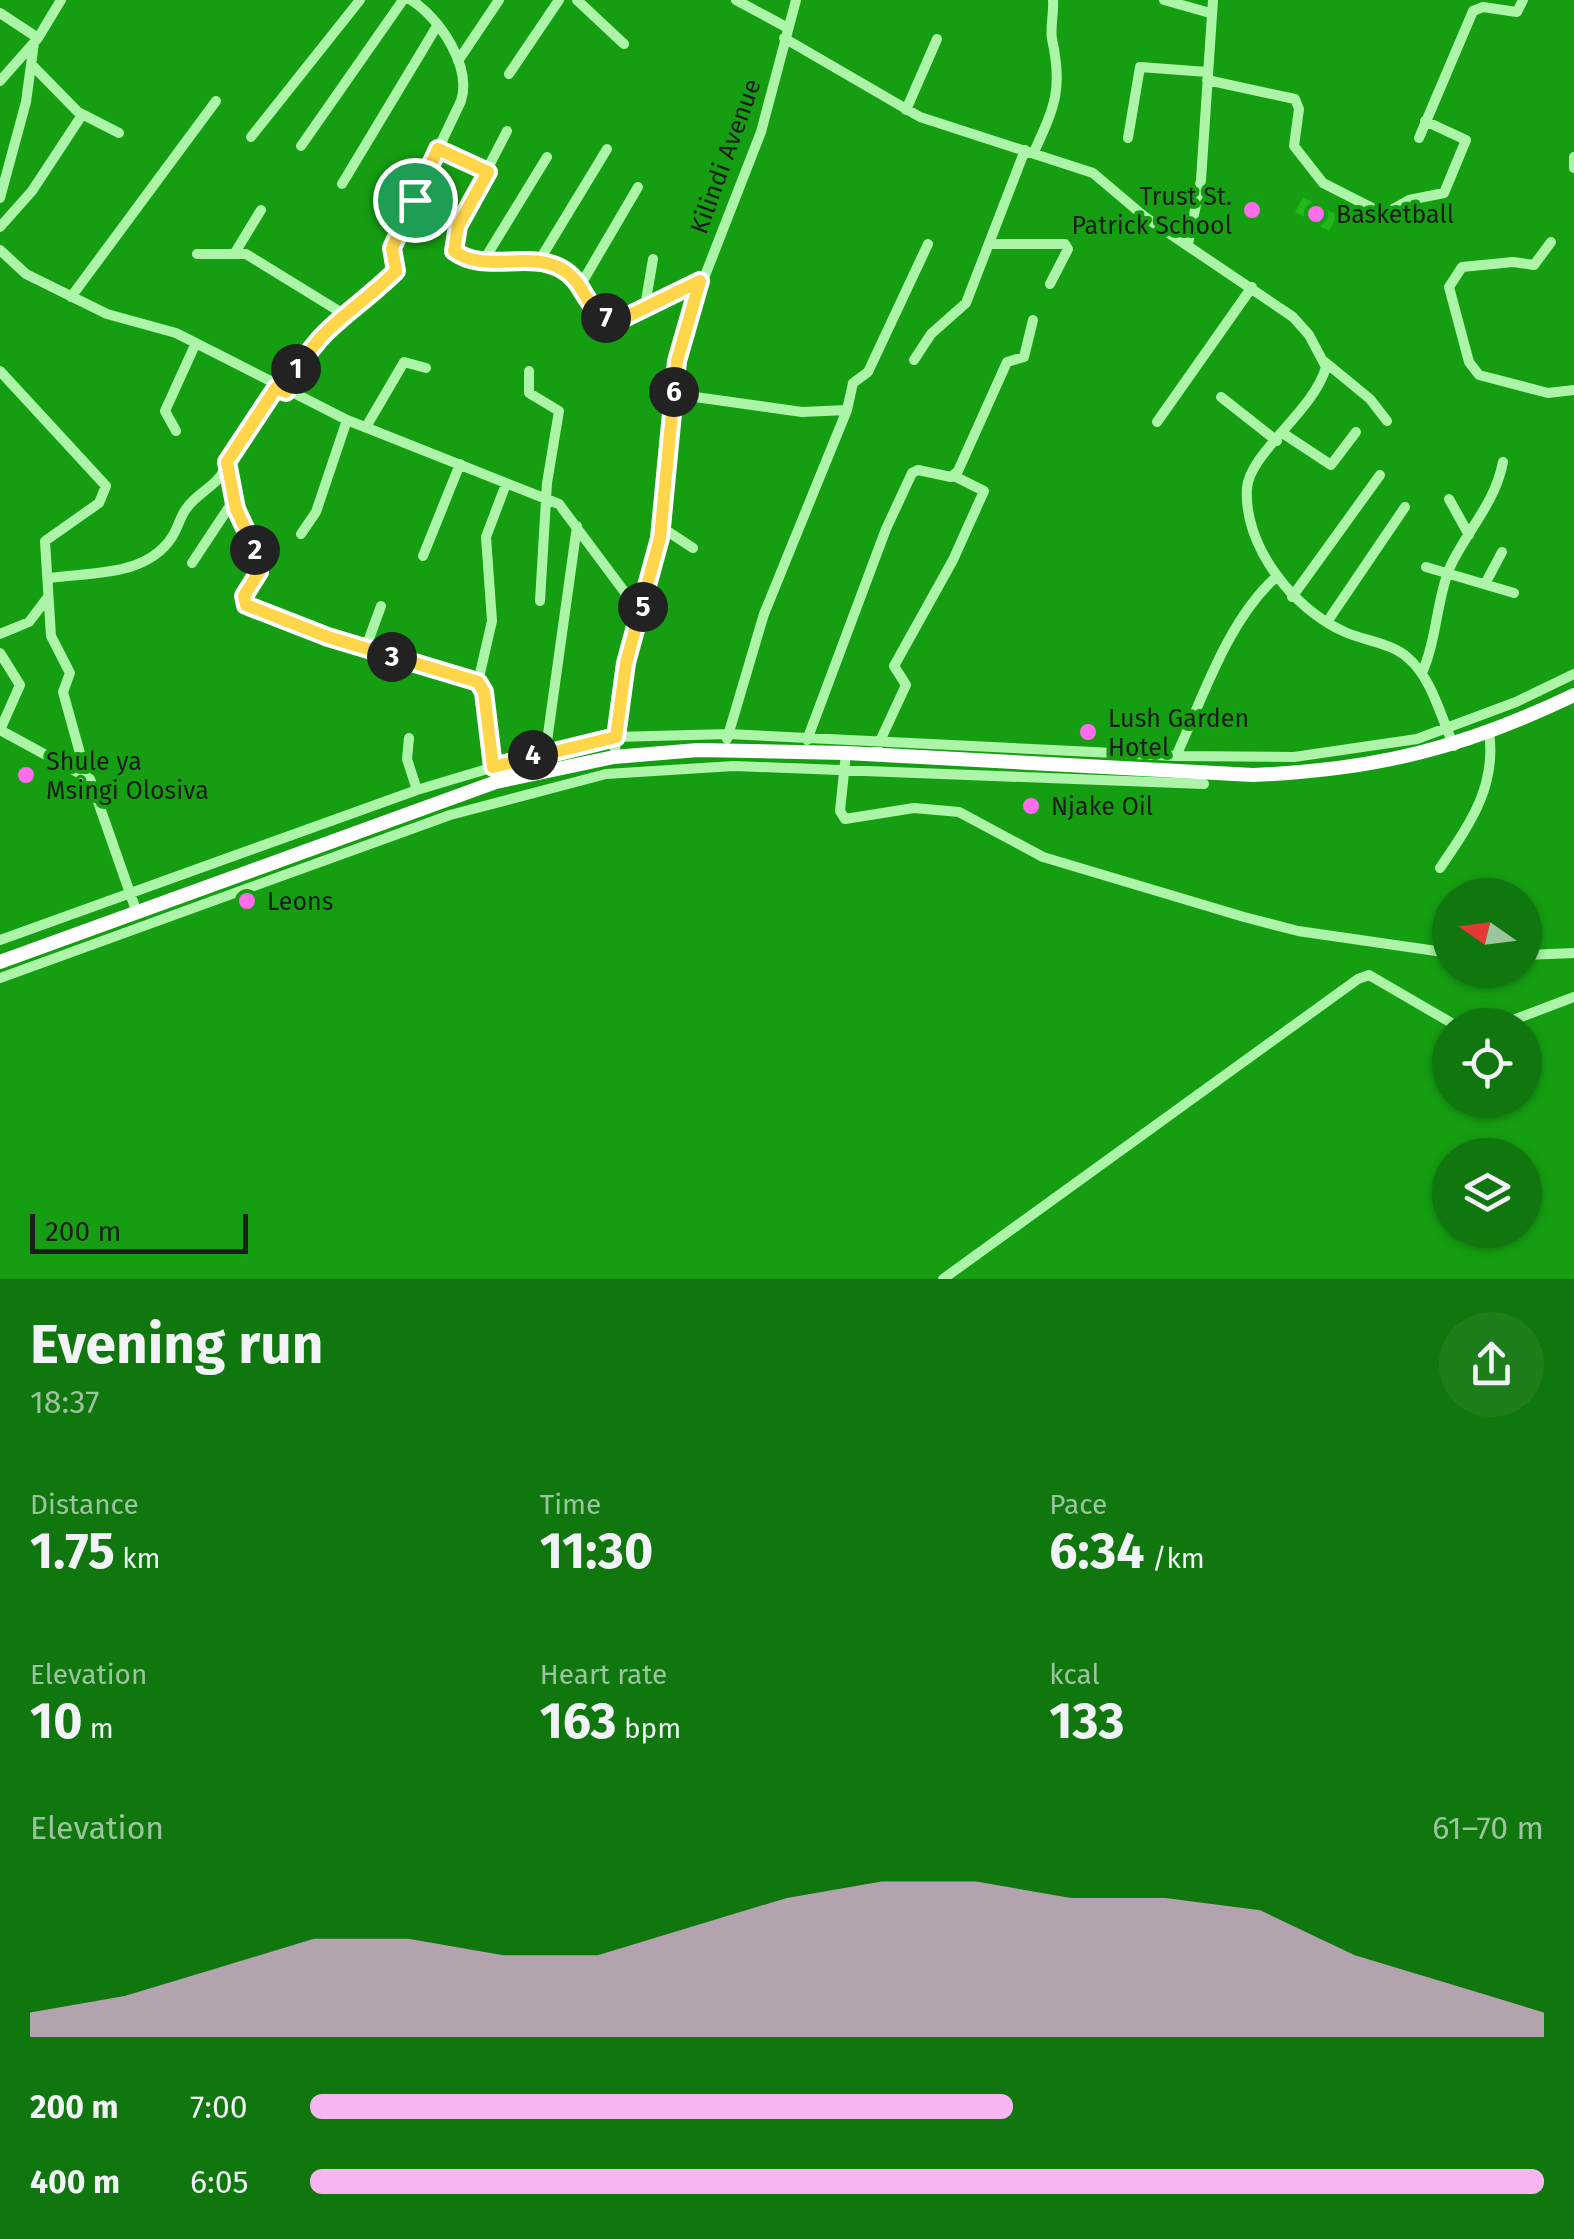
<!DOCTYPE html>
<html lang="en">
<head>
<meta charset="utf-8">
<style>
	:root { --surface:#10760e; --page:#1e7e1c; --text:#f1f3f6; --muted:#9cc49e; --accent:#f7b6f2 }
	body { margin:0; font-family:"Fira Sans",sans-serif; background:var(--page); color:var(--text); height:100vh; display:flex; flex-direction:column; font-size:38px; white-space:nowrap }
	* { box-sizing:border-box; margin:0 }
	p { font-size:32px; color:var(--muted) }
	.icon { flex:none; width:55px; height:55px; fill:none; stroke:currentColor; stroke-width:2; stroke-linecap:round; stroke-linejoin:round }
	.map { position:relative; height:1279px; overflow:hidden }
	.sheet { display:flex; flex-direction:column; background:var(--surface); flex:1 }
	.sheet>* { flex:none }
	.needle { width:65px; rotate:284deg }
	.fabs { position:absolute; left:1432px; top:878px; display:grid; gap:20px }
	.fabs a { display:grid; place-items:center; width:110px; height:110px; border-radius:50%; background:var(--surface); box-shadow:0 2px 8px #0004; font-size:50px }
	.scale { position:absolute; left:30px; bottom:25px; width:218px; box-sizing:border-box; padding-left:10px; border:5px solid #1d1d1d; border-top:0; font-size:28px; line-height:35px; white-space:nowrap; color:#1d1d1d; -webkit-text-stroke:8px #159e12; paint-order:stroke }
	.pin { position:absolute; display:grid; place-items:center; width:85px; height:85px; color:#fff; margin:-42px; border:5px solid #fff; border-radius:50%; box-shadow:0 2px 10px #0007 }
	.km { position:absolute; width:50px; height:50px; margin:-25px; border-radius:50%; background:#222; color:#fff; font-size:28px; line-height:50px; text-align:center }
	.round { display:grid; place-items:center; flex:none; width:105px; height:105px; border-radius:52px; background:var(--page) }
	.summary { display:flex; align-items:center; justify-content:space-between; height:170px; padding:0 30px }
	h1 { font-size:55px; font-weight:700; line-height:75px }
	.figures { display:grid; grid-template-columns:repeat(3,1fr); gap:15px; height:170px; padding:10px 30px }
	.figures div { display:grid; align-content:center }
	.figures b { font-size:50px; font-weight:700 }
	.figures small { font-size:28px; font-weight:400 }
	.figures p { font-size:28px }
	.chart { height:280px; padding:20px 30px }
	.chart p { display:flex; justify-content:space-between }
	.chart svg { width:100%; height:180px; margin-top:10px; fill:var(--accent); opacity:.7 }
	ul { padding:0 30px; list-style:none; font-size:32px }
	li { display:grid; grid-template-columns:160px 120px 1fr; align-items:center; height:75px }
	li i { height:25px; border-radius:12px; background:var(--accent) }
	.map>svg:first-child { display:block }
	.green { fill:#20b919 }
	.lines { fill:none; stroke-linecap:round; stroke-linejoin:round }
	.minor { stroke:#acf5a8; stroke-width:10 }
	.highway { stroke:#fff; stroke-width:14 }
	.route-casing { stroke:#fff; stroke-width:20 }
	.route { stroke:#ffd54a; stroke-width:12 }
	.poi-dot { fill:#ff6ced; stroke:#159e12; stroke-width:4 }
	.labels { text-anchor:middle; stroke-width:8; stroke-linejoin:round; paint-order:stroke }
	.street-label { font-size:25px; fill:#1d1d1d; stroke:#159e12 }
	.poi-label { font-size:25px; fill:#1d1d1d; stroke:#159e12; text-anchor:start }
</style>
</head>
<body>
<div class="map">
<svg width="1574" height="1279" viewBox="0 0 1574 1279">
	<rect width="100%" height="100%" fill="#159e12"/>
	<!-- green -->
	<path class="green" d="M1303 197 1337 215 1329 231 1295 212Z"/>
	<g class="lines">
		<!-- minor -->
		<path class="minor" d="M577 0 624 44
			M736 0 786 27
			M1164 0 1210 13
			M0 13 38 38
			M784 38 920 117 1093 173 1145 217 1293 317 1309 335 1326 367C1314 411 1250 452 1247 488 1243 546 1294 610 1345 632 1365 641 1392 643 1408 658 1432 678 1441 718 1454 746
			M458 61 499 0
			M32 65 78 112 119 133
			M509 74 559 0
			M1207 80 1295 99 1299 109 1294 146 1323 183 1384 214 1409 200 1444 193 1466 140 1425 121
			M0 81 38 38 61 0
			M906 110 937 39
			M507 131 458 226 453 251C482 272 523 253 555 266 586 278 583 315 618 321L641 314 700 281
			M251 137 360 0
			M1128 138 1140 67 1207 72
			M1419 138 1473 11 1483 7 1517 12 1523 0
			M301 146 403 0
			M438 149 488 172
			M1034 152C1055 106 1063 89 1052 39 1050 28 1054 12 1053 0
			M1574 157V168
			M342 184 437 26
			M0 198 26 102 34 43
			M0 227 32 191 82 115
			M1551 242 1534 265 1513 262 1462 267 1449 287 1469 362 1479 375 1548 393 1574 390
			M990 244H1065L1068 249 1050 284
			M1188 244 1201 180 1213 0
			M0 250 26 274 107 314 176 333 347 420 559 504 641 614
			M236 251 261 210
			M197 254H246L342 313
			M484 260 547 157
			M539 261 607 149
			M580 286 638 187
			M71 297 216 101
			M644 312 653 259
			M914 360 931 334 966 303 1025 150
			M1325 362 1370 399 1387 421
			M0 371 106 486 99 503 45 541 51 636 70 673 63 692 86 775
			M529 371V393L559 411 547 483 540 601
			M276 388 227 462 235 509 259 558V572L245 596 246 605 328 637 478 682 484 692 496 782
			M286 392C316 326 348 317 396 271L391 248 461 101C472 67 440 18 411 0
			M674 394 802 412 847 410
			M1221 397 1277 441
			M1157 422 1252 287
			M366 427 404 362 426 368
			M176 431 165 411 195 345
			M1284 434 1331 465 1356 432
			M1449 499 1469 535
			M661 527 693 548
			M301 534 316 512 347 420
			M423 556 460 464
			M192 563 233 501
			M1426 567 1514 593
			M50 578C91 572 146 577 172 537 178 528 180 517 186 509 199 490 219 487 227 463
			M1485 584 1502 552
			M1292 597 1380 475
			M1327 622 1405 507
			M0 634 29 622 48 597
			M366 647 381 606
			M0 653 20 685 0 730
			M1422 673C1437 639 1437 597 1450 567 1467 530 1495 504 1503 462
			M478 682 492 621 486 537 506 484
			M0 730 90 779 137 913
			M409 738 407 759 417 790
			M727 739 764 614 847 410 853 383 868 372 928 244
			M807 740 886 529 912 473 918 470 951 477 958 471 1007 362 1024 357 1033 320
			M846 753 840 811 845 819 914 808 959 812 1043 857 1244 917 1298 931 1450 953
			M874 754 906 685 894 666 953 560 984 491 954 476
			M1176 756C1203 698 1227 621 1276 577
			M614 757 627 663 660 538 683 332 761 132 796 0
			M543 770 577 526
			M1440 868C1469 825 1497 787 1489 732
			M0 940 417 790 544 752 615 737 728 734 1176 756 1294 757 1417 739 1516 702 1574 674
			M1525 955 1574 953
			M0 978 450 815 606 774 734 766 1204 784
			M1500 1025 1574 997
			M943 1279 1358 979 1369 975 1455 1025"/>
		<!-- highway -->
		<path class="highway" d="M0 962 496 782 614 757 698 750 846 753 1253 775C1375 770 1464 748 1574 695"/>
	</g>
	<g class="lines">
		<!-- route casing -->
		<g class="route-casing">
			<path id="route" d="M438 149 488 172 458 226 454 251C484 274 529 250 562 269 588 284 584 315 618 321L700 281 677 361 660 538 626 663 616 737 493 767 484 692 478 682 328 637 246 605 244 596 259 572V558L236 509 227 462 276 388 286 392C316 326 348 318 396 271L392 248Z"/>
		</g>
		<!-- route -->
		<use href="#route" class="route"/>
	</g>
	<!-- markers -->
	<g class="poi-dot">
		<circle cx="1252" cy="210" r="10"/>
		<circle cx="1316" cy="214" r="10"/>
		<circle cx="1088" cy="732" r="10"/>
		<circle cx="26" cy="775" r="10"/>
		<circle cx="1031" cy="806" r="10"/>
		<circle cx="247" cy="901" r="10"/>
	</g>
	<g class="labels">
		<!-- street labels -->
		<g class="street-label">
			<text transform="translate(725 156) rotate(-70)" y="9">Kilindi Avenue</text>
		</g>
		<!-- poi labels -->
		<g class="poi-label">
			<text x="1232" y="205" text-anchor="end">Trust St.<tspan x="1232" dy="29">Patrick School</tspan></text>
			<text x="1336" y="223">Basketball</text>
			<text x="1108" y="727">Lush Garden<tspan x="1108" dy="29">Hotel</tspan></text>
			<text x="46" y="770">Shule ya<tspan x="46" dy="29">Msingi Olosiva</tspan></text>
			<text x="1051" y="815">Njake Oil</text>
			<text x="267" y="910">Leons</text>
		</g>
	</g>
</svg>
<div class="fabs">
<a><svg class="needle" viewBox="-14 -14 28 28"><path d="M0-13l5 13h-10z" fill="#e53935"/><path d="M0 13l5-13h-10z" fill="#9cc49e"/></svg></a>
<a><svg class="icon" aria-label="locate" viewBox="0 0 24 24"><circle cx="12" cy="12" r="6"/><path d="M12 2v4M12 18v4M2 12h4M18 12h4"/></svg></a>
<a><svg class="icon" aria-label="layers" viewBox="0 0 24 24"><path d="M12 4l9 5-9 5-9-5zM3 14l9 5 9-5"/></svg></a>
</div>
<div class="scale">200 m</div>
<div class="pin" style="left:415px;top:200px;background:#1e9e55"><svg class="icon" aria-label="arrive" viewBox="0 0 24 24"><path d="M6 21V4h12l-3 4 3 4H6"/></svg></div>
<b class="km" style="left:296px;top:369px">1</b>
<b class="km" style="left:255px;top:550px">2</b>
<b class="km" style="left:392px;top:657px">3</b>
<b class="km" style="left:533px;top:755px">4</b>
<b class="km" style="left:643px;top:607px">5</b>
<b class="km" style="left:674px;top:392px">6</b>
<b class="km" style="left:606px;top:318px">7</b>
</div>
<section class="sheet">
<div class="summary"><div><h1>Evening run</h1><p>18:37</p></div><a class="round"><svg class="icon" aria-label="share" viewBox="0 0 24 24"><path d="M12 15V3M7 8l5-5 5 5M5 13v7h14v-7"/></svg></a></div>
<div class="figures">
<div><p>Distance</p><b>1.75<small> km</small></b></div>
<div><p>Time</p><b>11:30</b></div>
<div><p>Pace</p><b>6:34<small> /km</small></b></div>
</div>
<div class="figures">
<div><p>Elevation</p><b>10<small> m</small></b></div>
<div><p>Heart rate</p><b>163<small> bpm</small></b></div>
<div><p>kcal</p><b>133</b></div>
</div>
<div class="chart"><p><span>Elevation</span>61–70 m</p>
<svg viewBox="0 0 160 44" preserveAspectRatio="none"><path d="M0 44V38L10 34L20 27L30 20L40 20L50 24L60 24L70 17L80 10L90 6L100 6L110 10L120 10L130 13L140 24L150 31L160 38V44z"/></svg>
</div>
<ul>
<li><b>200 m</b>7:00<i style="width:57%"></i></li>
<li><b>400 m</b>6:05<i style="width:100%"></i></li>
</ul>
</section>
</body>
</html>
